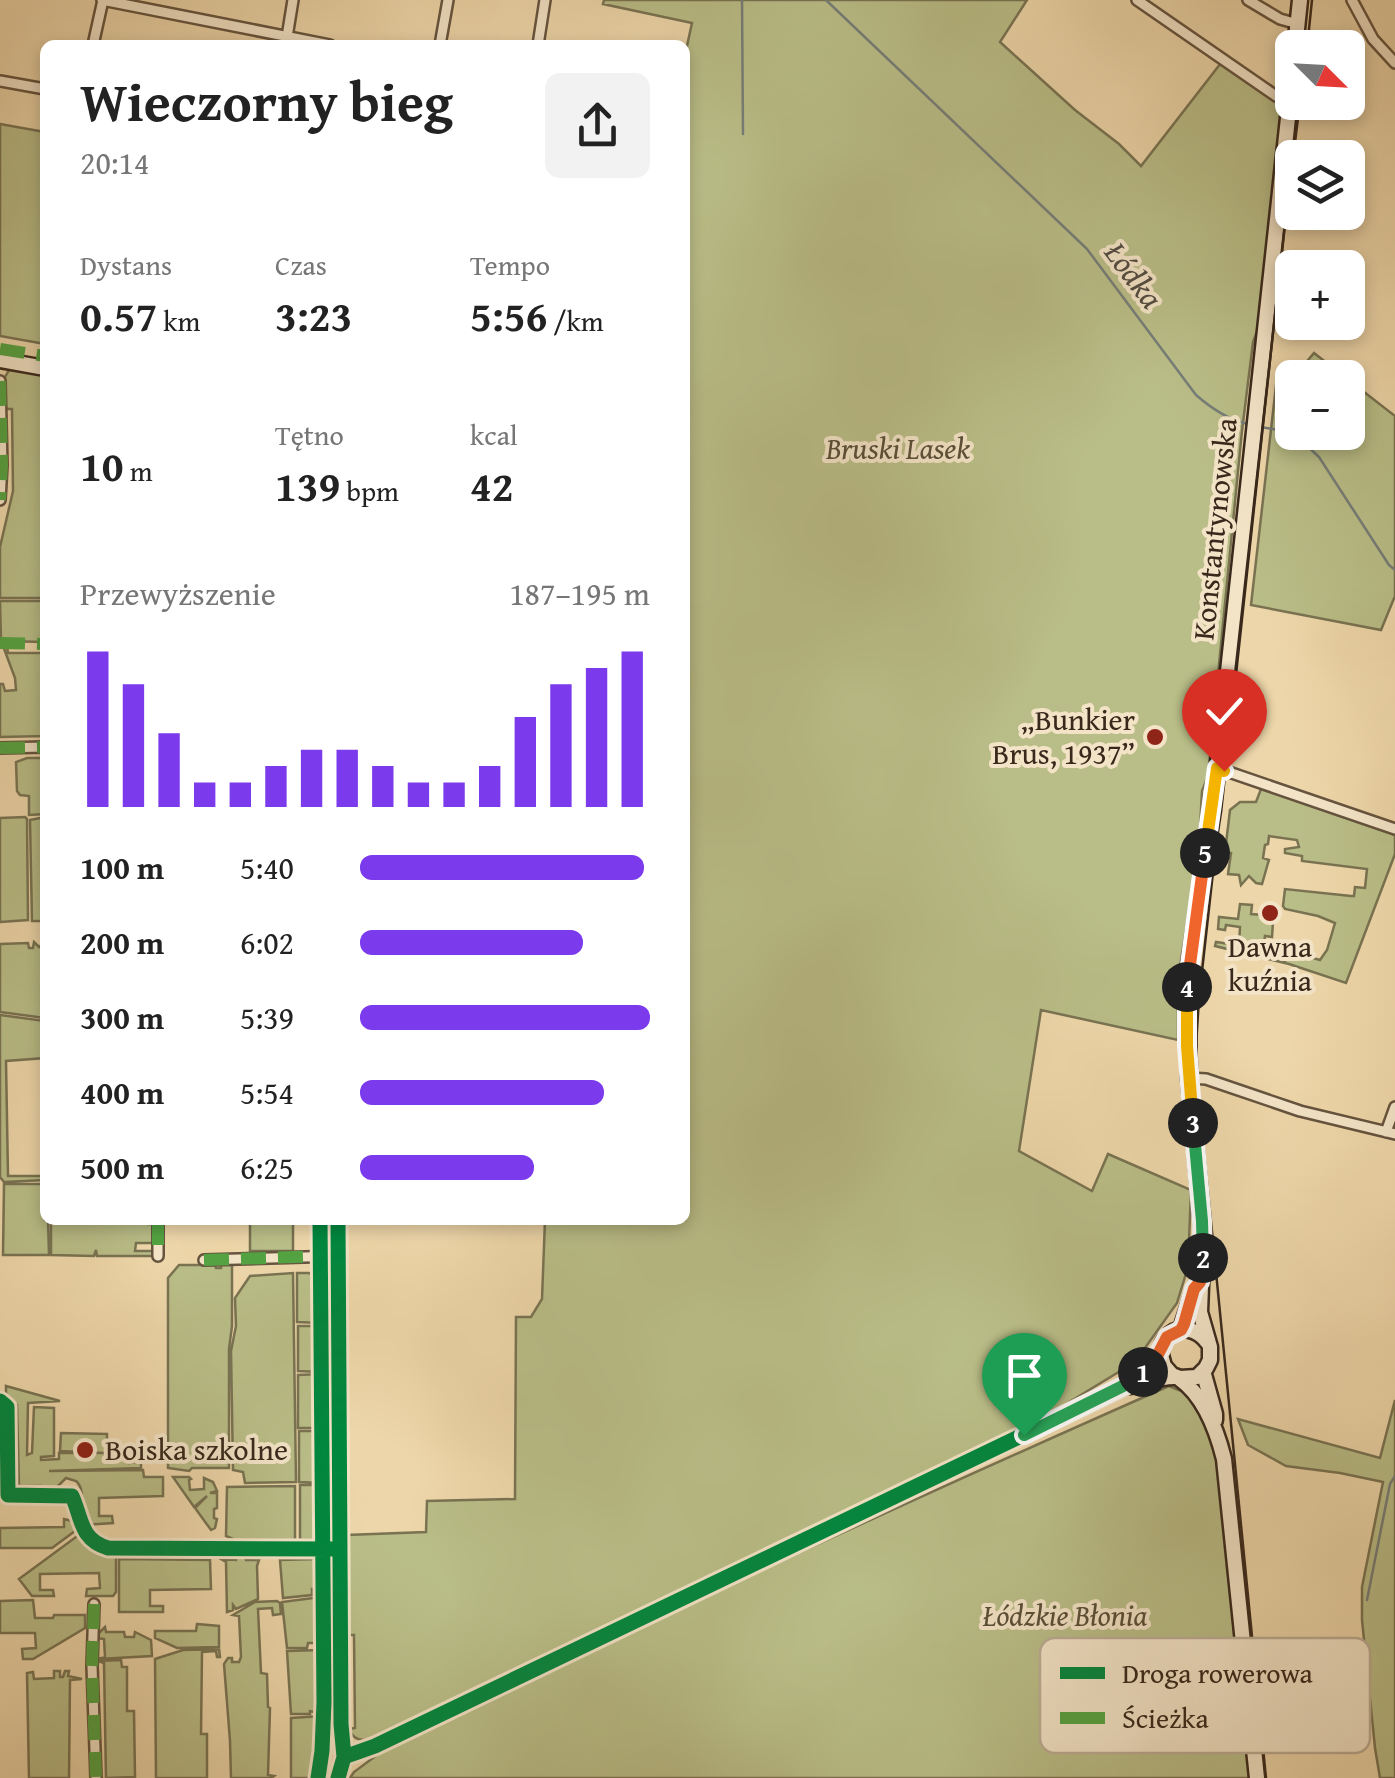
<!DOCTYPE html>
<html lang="pl">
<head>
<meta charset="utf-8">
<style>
	:root { --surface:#fff; --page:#f2f2f2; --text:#222; --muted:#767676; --accent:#7c3aed }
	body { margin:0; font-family:"Gentium Book Plus",serif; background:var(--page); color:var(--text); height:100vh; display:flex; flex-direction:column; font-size:38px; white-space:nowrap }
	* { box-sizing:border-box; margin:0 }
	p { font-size:32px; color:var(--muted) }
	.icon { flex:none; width:55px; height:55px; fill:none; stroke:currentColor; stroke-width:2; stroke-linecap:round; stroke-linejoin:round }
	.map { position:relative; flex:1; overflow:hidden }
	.panel { position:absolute; left:40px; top:40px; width:650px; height:1185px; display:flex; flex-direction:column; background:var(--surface); border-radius:15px; box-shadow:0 5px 15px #0003 }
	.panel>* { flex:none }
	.needle { width:65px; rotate:114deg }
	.controls { position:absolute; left:1275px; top:30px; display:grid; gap:20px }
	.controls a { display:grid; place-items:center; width:90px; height:90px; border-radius:15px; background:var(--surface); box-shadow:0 5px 15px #0003; font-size:50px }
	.pin { position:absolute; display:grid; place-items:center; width:85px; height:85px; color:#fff; margin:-102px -42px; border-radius:50% 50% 50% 0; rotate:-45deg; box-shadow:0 0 10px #0007 }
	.pin .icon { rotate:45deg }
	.km { position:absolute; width:50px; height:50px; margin:-25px; border-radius:50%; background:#222; color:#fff; font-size:28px; line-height:50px; text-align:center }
	.round { display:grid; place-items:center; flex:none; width:105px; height:105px; border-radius:15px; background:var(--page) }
	.summary { display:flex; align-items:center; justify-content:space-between; height:170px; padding:0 40px }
	h1 { font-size:55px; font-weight:800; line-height:75px }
	.figures { display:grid; grid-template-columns:repeat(3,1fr); gap:15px; height:170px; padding:10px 40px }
	.figures div { display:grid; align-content:center }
	.figures b { font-size:42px; font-weight:800 }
	.figures small { font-size:28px; font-weight:400 }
	.figures p { font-size:28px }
	.chart { height:280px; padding:20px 40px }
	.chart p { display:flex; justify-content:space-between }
	.chart svg { width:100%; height:180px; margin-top:10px; stroke:var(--accent); stroke-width:6 }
	ul { padding:0 40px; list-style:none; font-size:32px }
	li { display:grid; grid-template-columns:160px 120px 1fr; align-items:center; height:75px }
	li i { height:25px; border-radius:12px; background:var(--accent) }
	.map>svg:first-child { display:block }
	.green { fill:#b9bd87; stroke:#797352; stroke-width:2.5 }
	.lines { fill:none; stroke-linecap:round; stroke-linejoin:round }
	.stream { stroke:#767e78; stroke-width:2.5 }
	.street-casing { stroke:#66543f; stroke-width:14 }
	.secondary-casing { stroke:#39291c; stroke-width:19 }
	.street { stroke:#f3e4c7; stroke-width:9 }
	.secondary { stroke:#f3e4c7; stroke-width:14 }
	.tram { stroke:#39291c; stroke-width:2.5 }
	.quiet { stroke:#53a341; stroke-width:12; stroke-dasharray:25 12; stroke-linecap:butt }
	.cycleway-casing { stroke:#f3e4c7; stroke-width:21 }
	.cycleway { stroke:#00873e; stroke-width:15 }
	.split-1-casing { stroke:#fff; stroke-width:20 }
	.split-2-casing { stroke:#fff; stroke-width:20 }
	.split-3-casing { stroke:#fff; stroke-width:20 }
	.split-4-casing { stroke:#fff; stroke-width:20 }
	.split-5-casing { stroke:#fff; stroke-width:20 }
	.split-6-casing { stroke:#fff; stroke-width:20 }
	.split-1 { stroke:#22a559; stroke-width:12 }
	.split-2 { stroke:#f0652b; stroke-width:12 }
	.split-3 { stroke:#22a559; stroke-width:12 }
	.split-4 { stroke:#f5b400; stroke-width:12 }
	.split-5 { stroke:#f0652b; stroke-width:12 }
	.split-6 { stroke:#f5b400; stroke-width:12 }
	.poi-dot { fill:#8f2418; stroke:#f3e4c7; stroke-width:4 }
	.labels { text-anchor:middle; stroke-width:8; stroke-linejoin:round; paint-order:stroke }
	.park-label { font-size:30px; font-style:italic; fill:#594e37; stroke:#f3e4c7 }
	.street-label { font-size:30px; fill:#39291c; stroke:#f3e4c7 }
	.poi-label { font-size:30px; fill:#39291c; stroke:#f3e4c7; text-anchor:end }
	.water-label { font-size:32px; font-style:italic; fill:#524c42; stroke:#f3e4c7 }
	.key { fill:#f3e4c7; stroke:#bbac94; stroke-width:2.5 }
	.key-label { font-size:28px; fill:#39291c }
</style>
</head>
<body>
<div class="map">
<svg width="1395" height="1778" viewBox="0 0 1395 1778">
	<rect width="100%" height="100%" fill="#edd6a9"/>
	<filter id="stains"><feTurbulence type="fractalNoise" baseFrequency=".002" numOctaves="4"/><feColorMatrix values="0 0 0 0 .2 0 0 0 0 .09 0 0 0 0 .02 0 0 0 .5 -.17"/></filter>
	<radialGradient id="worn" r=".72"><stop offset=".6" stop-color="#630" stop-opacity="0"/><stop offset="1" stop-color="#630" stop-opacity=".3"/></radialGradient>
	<!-- green -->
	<path class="green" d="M604 0H1027L1000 42 1075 110 1119 144 1141 166 1221 63 1279 103 1283 109 1259 326 1253 342 1242 431 1208 776 1202 791 1199 847 1178 979V1040L1041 1010 1019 1151 1092 1191 1108 1154 1191 1190 1188 1267 1177 1303 1135 1362 1025 1429 375 1740C363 1740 354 1742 349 1729L355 1728 354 1635H348L347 1535 426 1532 427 1501 515 1499 516 1317H531L542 1299 545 1220H685V55L692 23 603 4Z
		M0 124 45 132V344L0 336Z
		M1314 353 1395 416V596L1381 630 1251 605 1277 377 1289 382 1292 378V432H1348V378H1293Z
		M13 369 45 374V598H0V547L13 491 12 409H4L5 377 9 370Z
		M0 601H45V642L1 641Z
		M3 646H7L8 653H45V736L0 737V684H3L5 691 16 690 15 678Z
		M27 758H45V814L29 815V796L20 795 17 791 16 762Z
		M1261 789 1395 835V854L1346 983 1289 964 1215 946 1216 942 1230 944V948L1234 949 1235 945H1239L1240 927 1226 925 1225 930 1218 929 1219 917 1238 919 1240 904 1252 905 1251 914 1263 915V920L1273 922 1272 937 1265 936 1263 952 1268 953 1269 944 1277 945 1275 960 1285 962 1287 955 1296 953 1320 960 1327 950 1335 923 1318 916 1285 909 1283 906 1285 889 1351 896H1354L1355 887 1365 888 1367 869 1302 861V856L1285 853V849L1299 847 1297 840 1269 836 1268 844 1265 845 1263 858 1269 860 1268 863 1262 884 1256 883 1249 876 1241 885 1239 875 1228 874 1231 853 1225 852 1230 810 1240 802H1256Z
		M25 817 27 819 28 920 0 922V818Z
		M45 817V921H32L30 820Z
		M34 942 39 947 45 942V1018L0 1012V944L28 943 29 948H33Z
		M0 1015 45 1021V1058L6 1061 8 1176H45V1180L4 1182 0 1177Z
		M4 1184H41L45 1187V1220H48L49 1255H3Z
		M51 1220H148V1224H155V1240L152 1243H136L135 1251H155V1256H97L96 1250 94 1256 51 1255Z
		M250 1220H293V1251H250Z
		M179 1265H215L216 1268H221V1265H232V1326L229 1349V1468H192L189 1471 168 1468V1278Z
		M293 1273 296 1482 245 1483 243 1472 233 1470 231 1351 236 1326 235 1298 250 1276Z
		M297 1273H309L319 1280V1301L317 1306 320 1307V1323L297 1322Z
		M298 1326H320V1372L298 1371Z
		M320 1374 318 1386 320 1387V1428H298V1375Z
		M6 1386 60 1401 28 1403 27 1455 32 1453 34 1407 54 1408V1456L41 1457V1460L59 1459V1453H104L60 1451 61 1433 107 1434V1453L110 1451 141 1452V1455H130L129 1463 141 1461V1468L49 1471 143 1470 144 1477H163V1496L99 1498V1516H112L113 1523 84 1525C77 1511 88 1492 76 1481L66 1478 53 1491 41 1486H19L17 1405H11L6 1398Z
		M1169 1386 1191 1395 1199 1406 1216 1456 1224 1506 1251 1778H350L354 1772 381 1752C641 1623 904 1503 1169 1386Z
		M1395 1400V1778H1380L1375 1748 1362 1620V1587L1383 1482 1340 1473 1286 1466 1248 1445 1238 1419 1380 1458Z
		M299 1431H320L321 1453 318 1454 319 1458 321 1459V1483L299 1482Z
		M173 1477H189L191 1479 189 1480 190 1490 204 1489V1478L213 1482 217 1491 210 1493H217V1508L214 1509V1518L217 1519 215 1528 211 1530 195 1508 207 1496 194 1507Z
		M300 1485H321V1517L319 1522 321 1523V1537L317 1540H301L300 1538Z
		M295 1486V1540H235L226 1536 227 1487Z
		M64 1519 72 1521 79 1528 52 1548H0V1528L64 1527Z
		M80 1534 101 1553H114L116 1555V1592L113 1596H86L87 1589 100 1588 99 1573 40 1574V1590H53L54 1596H32L19 1579Z
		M221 1552 222 1559 236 1560 237 1553H245L246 1560H259L257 1566 258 1599 236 1609 233 1605V1610L227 1612 226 1562 219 1558Z
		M318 1553 321 1554 322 1573H319V1578L321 1579 322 1595H318L317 1589H312V1595L283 1598 280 1560 317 1559Z
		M119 1559 210 1560 211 1589 150 1590V1606H163V1612H119Z
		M321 1597 322 1647H315V1643H308L307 1648H287L282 1602Z
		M33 1600 35 1618H53L54 1615H85V1628L33 1659H23L22 1649 36 1648 35 1633H0V1601Z
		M277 1601 280 1603 281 1614 273 1615 272 1608 258 1609 261 1673 267 1674 268 1707 270 1708 268 1775 274 1776 271 1778H231L230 1741 224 1664 228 1658H232V1662H239L241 1657 239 1616 233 1615 255 1602Z
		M197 1624 219 1626V1647L177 1648 155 1638V1631H196Z
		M105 1627 106 1632H124L125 1637H134L135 1632 151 1640 152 1656 98 1659 105 1657 104 1639 97 1638 98 1634Z
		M219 1649 220 1657H217L216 1651 202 1652 201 1734H207V1778H156L155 1659 183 1650Z
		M322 1650V1714L310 1711V1714H291L287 1651Z
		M121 1660 122 1667H127V1711H134L135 1777 106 1778 104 1663 98 1661Z
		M54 1671H60V1677H63L65 1671H69L68 1676 82 1679 70 1680 69 1778H29L27 1673 33 1672 34 1679 54 1678Z
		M322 1716 320 1751 316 1778H291V1718Z"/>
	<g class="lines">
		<!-- stream -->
		<path class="stream" d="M742 0 743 134
			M826 0 1087 249 1196 395C1211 408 1228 420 1248 424
			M1261 427 1284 431 1302 441 1319 457 1389 565 1395 570
			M1367 1600 1390 1484 1395 1476"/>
		<!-- street casing -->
		<g class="street-casing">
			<path id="street" d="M102 0 330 45
				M1137 0 1276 96 1291 101
				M1248 0 1280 19 1298 24
				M1352 0 1373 39 1395 63
				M287 37 293 0
				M93 45 103 0
				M440 45 448 0
				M538 45 545 0
				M0 81 45 89
				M0 381 2 465 0 500
				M0 748 45 747
				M1217 768 1395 829
				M1189 1078 1206 1079 1300 1111 1395 1134
				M1386 1132 1395 1107
				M158 1220V1256
				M204 1260 338 1256
				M0 1401 7 1407 8 1495 72 1496C82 1518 80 1540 108 1548L341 1549
				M94 1604 92 1666 96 1778"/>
		</g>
		<!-- secondary casing -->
		<g class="secondary-casing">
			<path id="secondary" d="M1295 48 1300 0
				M0 360 45 368
				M1181 1329 1194 1289 1200 1282
				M1162 1347 1161 1355 1164 1366 1172 1375 1180 1378 1197 1377 1206 1368 1210 1360V1347L1200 1312 1203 1236 1189 1078 1187 980 1213 810 1292 81
				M1203 1371 1215 1414V1420
				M1180 1379C1205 1397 1217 1431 1224 1459L1257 1778
				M1124 1387C1142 1385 1158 1376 1176 1377
				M344 1757 375 1746 1123 1387C1131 1379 1142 1374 1149 1367 1158 1359 1159 1347 1166 1338 1179 1323 1198 1329 1208 1343
				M338 1778 344 1757 341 1724 338 1220"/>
		</g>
		<!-- street -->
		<use href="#street" class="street"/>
		<!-- secondary -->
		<use href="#secondary" class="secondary"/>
		<!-- tram -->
		<path class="tram" d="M1307 48 1312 0
			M1293 158 1300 102
			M1266 1778 1199 1100 1196 1046 1199 998 1292 162"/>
		<!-- quiet -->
		<path class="quiet" d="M0 349 45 356
			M0 381 2 465 0 500
			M0 643 45 644
			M0 748 45 747
			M158 1220V1256
			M204 1260 328 1256
			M94 1604 92 1666 96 1778"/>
		<!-- cycleway casing -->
		<g class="cycleway-casing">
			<path id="cycleway" d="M0 1401 7 1407 8 1495 72 1496C82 1518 80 1540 108 1548L336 1549
				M344 1757 375 1746 1123 1387 1147 1369 1162 1347
				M318 1778 322 1751 324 1702 320 1220
				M338 1778 344 1757 341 1724 338 1220"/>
		</g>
		<!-- cycleway -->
		<use href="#cycleway" class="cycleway"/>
	</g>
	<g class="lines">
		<!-- split-1 casing -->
		<g class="split-1-casing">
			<path id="split-1" d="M1024 1435 1123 1386 1143 1372"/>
		</g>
		<!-- split-2 casing -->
		<g class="split-2-casing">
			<path id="split-2" d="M1143 1372 1153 1364 1167 1337 1181 1330 1184 1324 1194 1289 1200 1282 1203 1258"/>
		</g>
		<!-- split-3 casing -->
		<g class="split-3-casing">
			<path id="split-3" d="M1193 1123 1202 1221 1203 1258"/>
		</g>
		<!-- split-4 casing -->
		<g class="split-4-casing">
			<path id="split-4" d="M1187 987V1046L1193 1123"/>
		</g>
		<!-- split-5 casing -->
		<g class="split-5-casing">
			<path id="split-5" d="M1187 987 1205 853"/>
		</g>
		<!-- split-6 casing -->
		<g class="split-6-casing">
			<path id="split-6" d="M1205 853 1217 768 1224 771"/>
		</g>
		<!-- split-1 -->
		<use href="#split-1" class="split-1"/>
		<!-- split-2 -->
		<use href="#split-2" class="split-2"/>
		<!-- split-3 -->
		<use href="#split-3" class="split-3"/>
		<!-- split-4 -->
		<use href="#split-4" class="split-4"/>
		<!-- split-5 -->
		<use href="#split-5" class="split-5"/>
		<!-- split-6 -->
		<use href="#split-6" class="split-6"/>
	</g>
	<!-- markers -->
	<g class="poi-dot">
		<circle cx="1155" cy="737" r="10"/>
		<circle cx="1270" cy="913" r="10"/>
		<circle cx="85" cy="1450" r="10"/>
	</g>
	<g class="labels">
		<!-- park labels -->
		<g class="park-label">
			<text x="898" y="459">Bruski Lasek</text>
			<text x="1065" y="1626">Łódzkie Błonia</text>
		</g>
		<!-- street labels -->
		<g class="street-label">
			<text transform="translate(1215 529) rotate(-84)" y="10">Konstantynowska</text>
		</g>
		<!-- poi labels -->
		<g class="poi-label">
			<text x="1135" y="730">„Bunkier<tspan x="1135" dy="34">Brus, 1937”</tspan></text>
			<text x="1270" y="957" text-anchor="middle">Dawna<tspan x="1270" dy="34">kuźnia</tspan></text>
			<text x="105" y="1460" text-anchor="start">Boiska szkolne</text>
		</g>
		<!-- water labels -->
		<g class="water-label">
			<text transform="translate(1134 275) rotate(53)" y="11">Łódka</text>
		</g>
	</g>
	<!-- legend -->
	<rect x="1040" y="1638" width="330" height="115" rx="15" class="key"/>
	<rect x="1060" y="1667" width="45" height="12" fill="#00873e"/>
	<rect x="1060" y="1712" width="45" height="12" fill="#53a341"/>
	<g class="key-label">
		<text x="1122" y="1683">Droga rowerowa</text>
		<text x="1122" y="1728">Ścieżka</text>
	</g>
	<rect width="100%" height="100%" filter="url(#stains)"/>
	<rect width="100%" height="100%" fill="url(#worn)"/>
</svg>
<div class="controls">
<a><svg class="needle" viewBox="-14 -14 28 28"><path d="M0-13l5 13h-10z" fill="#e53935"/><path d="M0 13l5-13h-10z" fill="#767676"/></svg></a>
<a><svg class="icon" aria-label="layers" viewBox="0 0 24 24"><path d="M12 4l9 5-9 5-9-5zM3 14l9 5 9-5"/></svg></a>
<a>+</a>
<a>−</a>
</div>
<div class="pin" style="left:1024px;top:1435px;background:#1e9e55"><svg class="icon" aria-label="arrive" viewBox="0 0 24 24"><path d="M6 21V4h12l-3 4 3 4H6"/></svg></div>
<div class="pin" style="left:1224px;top:771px;background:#d93025"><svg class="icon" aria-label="check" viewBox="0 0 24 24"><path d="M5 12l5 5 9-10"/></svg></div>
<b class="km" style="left:1143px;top:1372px">1</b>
<b class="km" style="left:1203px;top:1258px">2</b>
<b class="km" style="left:1193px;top:1123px">3</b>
<b class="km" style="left:1187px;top:987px">4</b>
<b class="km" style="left:1205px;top:853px">5</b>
<section class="panel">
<div class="summary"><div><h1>Wieczorny bieg</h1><p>20:14</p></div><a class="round"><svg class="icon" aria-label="share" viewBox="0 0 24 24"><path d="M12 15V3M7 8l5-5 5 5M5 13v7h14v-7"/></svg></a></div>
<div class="figures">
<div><p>Dystans</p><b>0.57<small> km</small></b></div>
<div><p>Czas</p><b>3:23</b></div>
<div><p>Tempo</p><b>5:56<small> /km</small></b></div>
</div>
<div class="figures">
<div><b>10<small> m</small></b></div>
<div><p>Tętno</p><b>139<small> bpm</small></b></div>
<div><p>kcal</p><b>42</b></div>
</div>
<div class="chart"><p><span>Przewyższenie</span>187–195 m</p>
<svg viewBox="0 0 160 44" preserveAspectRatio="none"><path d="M5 44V6M15 44V14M25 44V26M35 44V38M45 44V38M55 44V34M65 44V30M75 44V30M85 44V34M95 44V38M105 44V38M115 44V34M125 44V22M135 44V14M145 44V10M155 44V6"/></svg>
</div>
<ul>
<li><b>100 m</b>5:40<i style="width:98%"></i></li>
<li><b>200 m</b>6:02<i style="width:77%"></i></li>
<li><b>300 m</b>5:39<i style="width:100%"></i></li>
<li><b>400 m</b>5:54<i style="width:84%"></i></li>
<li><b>500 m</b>6:25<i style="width:60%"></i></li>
</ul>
</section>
</div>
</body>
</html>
